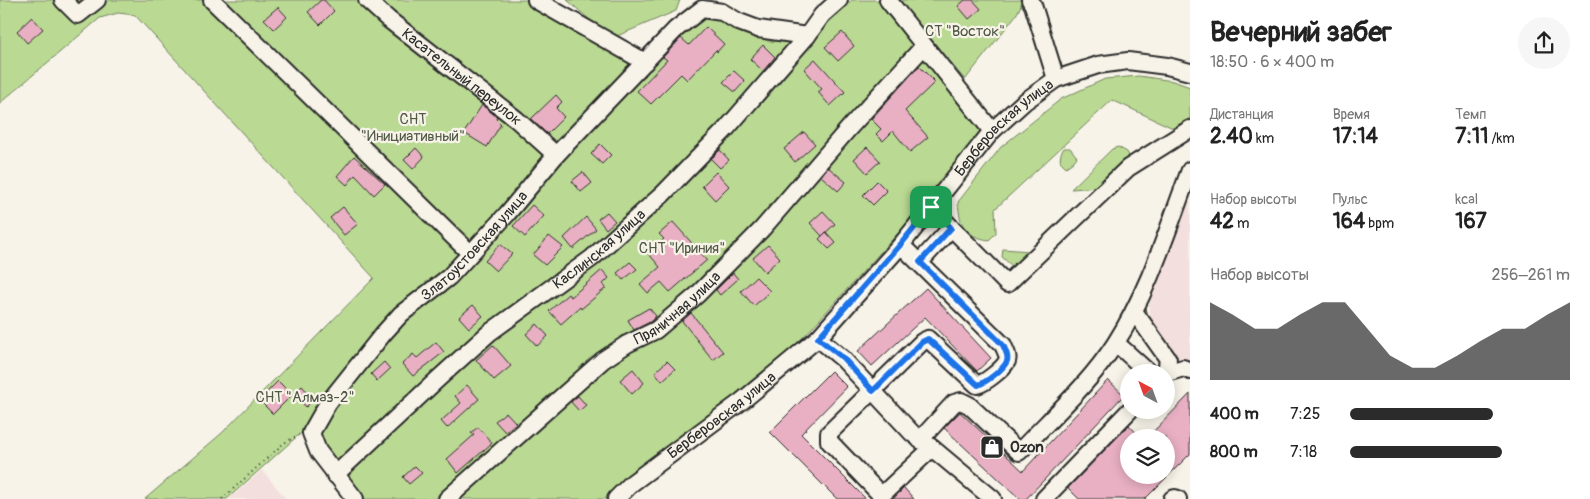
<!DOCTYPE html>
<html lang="ru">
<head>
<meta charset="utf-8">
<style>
	:root { --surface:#fff; --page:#f6f6f6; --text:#222; --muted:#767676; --accent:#2b2b2b }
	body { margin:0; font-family:Pangolin,sans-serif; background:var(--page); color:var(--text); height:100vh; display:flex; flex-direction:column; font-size:19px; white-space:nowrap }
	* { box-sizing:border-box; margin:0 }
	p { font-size:16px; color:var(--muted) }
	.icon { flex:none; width:28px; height:28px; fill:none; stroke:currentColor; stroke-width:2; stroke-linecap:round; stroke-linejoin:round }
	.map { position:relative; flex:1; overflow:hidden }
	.side { display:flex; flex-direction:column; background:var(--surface); width:400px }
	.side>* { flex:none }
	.needle { width:32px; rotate:319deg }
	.tools { position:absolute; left:1120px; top:364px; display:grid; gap:10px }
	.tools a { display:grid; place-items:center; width:55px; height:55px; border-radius:50%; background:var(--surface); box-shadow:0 2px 12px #0003; font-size:25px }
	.pin { position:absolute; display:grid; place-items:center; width:42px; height:42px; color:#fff; margin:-21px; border-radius:10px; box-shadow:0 2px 8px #0006 }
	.round { display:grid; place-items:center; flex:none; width:52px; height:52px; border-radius:26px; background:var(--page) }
	.head { display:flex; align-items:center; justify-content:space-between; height:85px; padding:0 20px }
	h1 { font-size:28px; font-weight:800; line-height:38px }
	.figures { display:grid; grid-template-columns:repeat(3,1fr); gap:8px; height:85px; padding:5px 20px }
	.figures div { display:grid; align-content:center }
	.figures b { font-size:21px; font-weight:800 }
	.figures small { font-size:14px; font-weight:400 }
	.figures p { font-size:14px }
	.chart { height:140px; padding:10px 20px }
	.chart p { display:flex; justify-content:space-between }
	.chart svg { width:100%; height:90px; margin-top:5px; fill:var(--accent); opacity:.7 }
	ul { padding:0 20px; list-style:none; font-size:16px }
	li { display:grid; grid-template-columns:80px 60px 1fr; align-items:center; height:38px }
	li i { height:12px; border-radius:6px; background:var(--accent) }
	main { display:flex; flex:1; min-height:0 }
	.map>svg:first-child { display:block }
	.built { fill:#f3dfdd }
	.green { fill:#bada93; stroke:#72825f }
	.building { fill:#e9b0c3; stroke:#2b2b2b }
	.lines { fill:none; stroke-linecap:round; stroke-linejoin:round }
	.minor-casing { stroke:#2b2b2b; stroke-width:20 }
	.path { stroke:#2b2b2b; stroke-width:2; stroke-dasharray:1 4; stroke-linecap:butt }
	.minor { stroke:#f7f3e8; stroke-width:16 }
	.route-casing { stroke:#fff; stroke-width:10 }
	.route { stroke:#1a73e8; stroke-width:6 }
	.labels { text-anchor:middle; stroke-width:4.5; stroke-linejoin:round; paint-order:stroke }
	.park-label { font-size:15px; fill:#4f5745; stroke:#f7f3e8 }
	.street-label { font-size:15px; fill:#2b2b2b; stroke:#f7f3e8 }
	.poi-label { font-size:15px; font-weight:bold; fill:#2b2b2b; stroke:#f7f3e8; text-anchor:start }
</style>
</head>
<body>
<main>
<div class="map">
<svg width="1190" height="499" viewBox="0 0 1190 499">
	<rect width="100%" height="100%" fill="#f7f3e8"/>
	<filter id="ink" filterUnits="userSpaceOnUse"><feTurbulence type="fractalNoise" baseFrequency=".02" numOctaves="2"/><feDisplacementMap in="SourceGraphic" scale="10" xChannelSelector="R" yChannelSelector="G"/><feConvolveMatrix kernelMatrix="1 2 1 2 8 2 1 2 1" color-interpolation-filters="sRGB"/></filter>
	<g filter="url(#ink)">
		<!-- built -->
		<path class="built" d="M1190 194V371L1150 322 1149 302Z
			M262 470 286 499H229Z"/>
		<!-- green -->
		<path class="green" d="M0 0H543L611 38 567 0H680L676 11 617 36 614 40 649 61 704 11 768 41 797 40 821 26 852 0H884L990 132 767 377 705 418 610 499H352L318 448 302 432 227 499H145L222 433 374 278 135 15 118 13 100 18 0 103Z
			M899 0H1024L1016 15 965 80Z
			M1139 76 1173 81 1190 87V118L1173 128 1112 100 995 209 996 233 989 240C964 236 960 226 958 202L1001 147 1061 99 1105 79Z
			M1118 147 1127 152 1130 158 1099 187 1071 189 1112 149Z
			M1064 148H1070L1077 157 1073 162 1066 167 1060 161 1061 153Z
			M1003 249 1029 251 1031 254 1020 266 1013 267 1002 257Z"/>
		<!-- building -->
		<path class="building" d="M321 0H324L334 11 320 25 308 12Z
			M965 0H973L981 9 969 19 958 6Z
			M278 7 287 17 274 29 264 19Z
			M32 17 43 29 27 43 17 31Z
			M706 27 724 44 717 52 716 50 687 80 681 74 651 104 637 91 667 60 663 57 681 38 689 45Z
			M842 32 854 46 838 61 825 47Z
			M763 45 775 57 763 71 750 59Z
			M815 59 845 92 830 106 818 92 822 89 804 69Z
			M919 66 935 82 905 111 928 137 910 152 893 131 883 141 876 134 881 129 871 119Z
			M734 71 745 81 735 92 723 82Z
			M556 95 562 102 556 108 564 117 547 134 531 119Z
			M482 105 497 117 496 119 501 124 487 147 464 133Z
			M804 132 815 144 795 162 784 149Z
			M600 144 611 155 602 164 591 154Z
			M867 147 880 161 867 173 854 159Z
			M416 148 424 157 413 169 404 160Z
			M720 150 729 160 720 168 711 159Z
			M354 156 385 184 374 195 355 175 347 185 337 176Z
			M828 167 846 182 838 191 821 176Z
			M583 172 592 183 581 192 572 181Z
			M716 172 729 186 715 200 702 186Z
			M877 181 887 191 873 205 863 195Z
			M532 205 544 216 525 237 513 226Z
			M343 207 358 224 344 235 330 218Z
			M823 211 835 224 822 236 810 223Z
			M607 212 615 221 606 229 598 219Z
			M586 217 596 229 573 249 564 238Z
			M673 222 707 260 670 292 661 282 648 293 640 284 660 267 648 253 664 239 659 234Z
			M826 232 836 243 829 249 819 239Z
			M549 236 563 247 545 265 533 255Z
			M500 244 512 254 496 271 485 261Z
			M768 245 780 258 765 272 753 258Z
			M630 262 637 269 623 280 617 273Z
			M602 270 609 278 603 284 606 288 581 309 580 307 561 324 549 311 568 294 571 297Z
			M733 273 738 279 720 295 716 290Z
			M756 277 770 291 754 306 741 291Z
			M926 288 991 358 977 371 925 317 872 366 858 351Z
			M473 305 483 316 469 328 459 317Z
			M649 308 656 316 650 322 634 330 628 320Z
			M691 313 723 352 713 360 682 321Z
			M537 324 548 336 537 346 526 334Z
			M436 342 444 352 413 376 402 364 413 354 417 358Z
			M493 345 511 366 494 380 476 360Z
			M667 361 675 369 662 381 655 372Z
			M384 362 390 369 377 381 371 374Z
			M633 369 644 383 632 394 620 380Z
			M831 371 847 387 801 434 866 499H837L770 432Z
			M1108 380 1124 395 1026 499H1020L944 428 960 412 1023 471Z
			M278 381 292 395 273 414 259 400Z
			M467 385 479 399 447 428 441 421 461 403 455 396Z
			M302 386 314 399 306 407 294 394Z
			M1190 394V454L1145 499H1079L1068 488 1129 425 1141 438H1129V475H1166V438H1147Z
			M578 396 586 405 579 411 571 402Z
			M506 412 516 423 505 432 495 421Z
			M478 427 492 443 458 473 447 459 474 435 471 433Z
			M415 466 422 473 409 484 403 477Z
			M904 488 914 499H893Z"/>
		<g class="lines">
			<!-- minor casing -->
			<g class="minor-casing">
				<g id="minor">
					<path d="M63 0 78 15 97 0"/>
					<path d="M212 0 470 253"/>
					<path id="s1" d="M367 0 388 19 516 119 556 155"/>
					<path d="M536 0 645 62"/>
					<path d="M888 0 992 131"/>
					<path d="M1030 0 1033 5 1056 79"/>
					<path d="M931 207 1007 284 1128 168 1190 129"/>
					<path d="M901 245 1003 345C1005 350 1009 356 1007 361 1003 369 985 383 977 385L928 339 922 342 829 433V441L877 491 884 493 932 448"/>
					<path d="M920 262 951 228"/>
					<path d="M1134 311 1168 359 1166 373"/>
					<path d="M818 338 843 359 912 433 932 448 993 499"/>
					<path d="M1116 343 1148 372"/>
					<path d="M1167 373 1183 368 1190 371"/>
					<path d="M920 440 954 403 961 401 969 405 1019 452C1052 417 1089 384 1115 344 1149 291 1168 228 1190 170"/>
					<path id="s2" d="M335 475 439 378 489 333 592 258 663 194 727 128 807 36 822 15 839 0"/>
					<path id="s3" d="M355 499 318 451 311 433 328 403 383 334 401 314 449 277 507 214 556 155 676 29 702 9 722 12 739 22 758 29 807 36"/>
					<path id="s4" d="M447 499 603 360 627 344 656 330 697 295 762 229 850 127 924 46"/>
					<path id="s5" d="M616 499 632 483 742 401 818 338 901 245 992 131 1024 102 1056 79 1098 65 1128 61 1167 66 1190 72"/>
					<path d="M1044 499 1130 410"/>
					<path d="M1172 499 1175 498 1178 499"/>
				</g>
			</g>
			<!-- path -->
			<path class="path" d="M222 499 284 443 299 435"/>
			<!-- minor -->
			<use href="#minor" class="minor"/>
		</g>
	</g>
	<g class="lines" filter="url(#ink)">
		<!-- route casing -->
		<g class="route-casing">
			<path id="route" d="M931 207 951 228 920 262 1003 345C1005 350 1009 356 1007 361 1004 369 985 383 978 385L928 339 922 342 873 391 843 358 818 338 901 244Z"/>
		</g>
		<!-- route -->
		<use href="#route" class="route"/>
	</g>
	<!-- icons -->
	<defs>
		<g id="shop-square" transform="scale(1.25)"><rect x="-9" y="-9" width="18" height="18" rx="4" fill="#2b2b2b" stroke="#f7f3e8"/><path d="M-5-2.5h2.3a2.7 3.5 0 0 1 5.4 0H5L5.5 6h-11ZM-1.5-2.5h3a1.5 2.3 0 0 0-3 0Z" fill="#fff"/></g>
	</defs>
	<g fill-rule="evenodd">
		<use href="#shop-square" x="992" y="447"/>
	</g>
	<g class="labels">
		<!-- park labels -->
		<g class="park-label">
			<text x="965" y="36">СТ "Восток"</text>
			<text x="413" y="124">СНТ<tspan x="413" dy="17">"Инициативный"</tspan></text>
			<text x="682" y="253">СНТ "Ириния"</text>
			<text x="305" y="402">СНТ "Алмаз-2"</text>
		</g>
		<!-- street labels -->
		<g class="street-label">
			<text dy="5" stroke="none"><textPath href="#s1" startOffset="122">Касательный переулок</textPath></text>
			<text dy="5" stroke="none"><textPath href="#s5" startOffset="540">Берберовская улица</textPath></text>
			<text dy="5" stroke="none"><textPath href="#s3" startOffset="330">Златоустовская улица</textPath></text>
			<text dy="5" stroke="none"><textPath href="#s2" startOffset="348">Каслинская улица</textPath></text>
			<text dy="5" stroke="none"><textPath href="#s4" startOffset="300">Пряничная улица</textPath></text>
			<text dy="5" stroke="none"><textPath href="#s5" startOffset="135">Берберовская улица</textPath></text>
		</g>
		<!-- poi labels -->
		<g class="poi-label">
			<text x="1010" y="452">Ozon</text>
		</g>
	</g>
</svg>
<div class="tools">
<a><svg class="needle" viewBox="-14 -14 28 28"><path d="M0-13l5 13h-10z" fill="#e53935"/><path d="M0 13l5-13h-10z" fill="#767676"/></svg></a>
<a><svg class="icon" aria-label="layers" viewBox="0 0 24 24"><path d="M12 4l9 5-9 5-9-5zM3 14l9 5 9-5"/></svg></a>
</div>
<div class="pin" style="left:931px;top:207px;background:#1e9e55"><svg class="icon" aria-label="arrive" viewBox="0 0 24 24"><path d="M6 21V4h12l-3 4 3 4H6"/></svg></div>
</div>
<section class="side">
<div class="head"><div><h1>Вечерний забег</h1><p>18:50 · 6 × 400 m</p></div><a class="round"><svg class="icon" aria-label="share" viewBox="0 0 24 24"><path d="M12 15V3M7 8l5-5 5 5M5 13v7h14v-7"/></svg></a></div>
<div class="figures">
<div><p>Дистанция</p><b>2.40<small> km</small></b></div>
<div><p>Время</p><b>17:14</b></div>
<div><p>Темп</p><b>7:11<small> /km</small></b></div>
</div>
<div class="figures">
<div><p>Набор высоты</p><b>42<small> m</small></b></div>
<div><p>Пульс</p><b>164<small> bpm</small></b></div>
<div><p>kcal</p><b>167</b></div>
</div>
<div class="chart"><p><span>Набор высоты</span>256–261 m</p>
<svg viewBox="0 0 160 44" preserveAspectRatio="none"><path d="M0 44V6L10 12L20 19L30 19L40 12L50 6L60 6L70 19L80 32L90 38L100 38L110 32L120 25L130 19L140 19L150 12L160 6V44z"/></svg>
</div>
<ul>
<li><b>400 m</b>7:25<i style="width:65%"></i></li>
<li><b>800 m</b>7:18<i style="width:69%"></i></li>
</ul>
</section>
</main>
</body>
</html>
